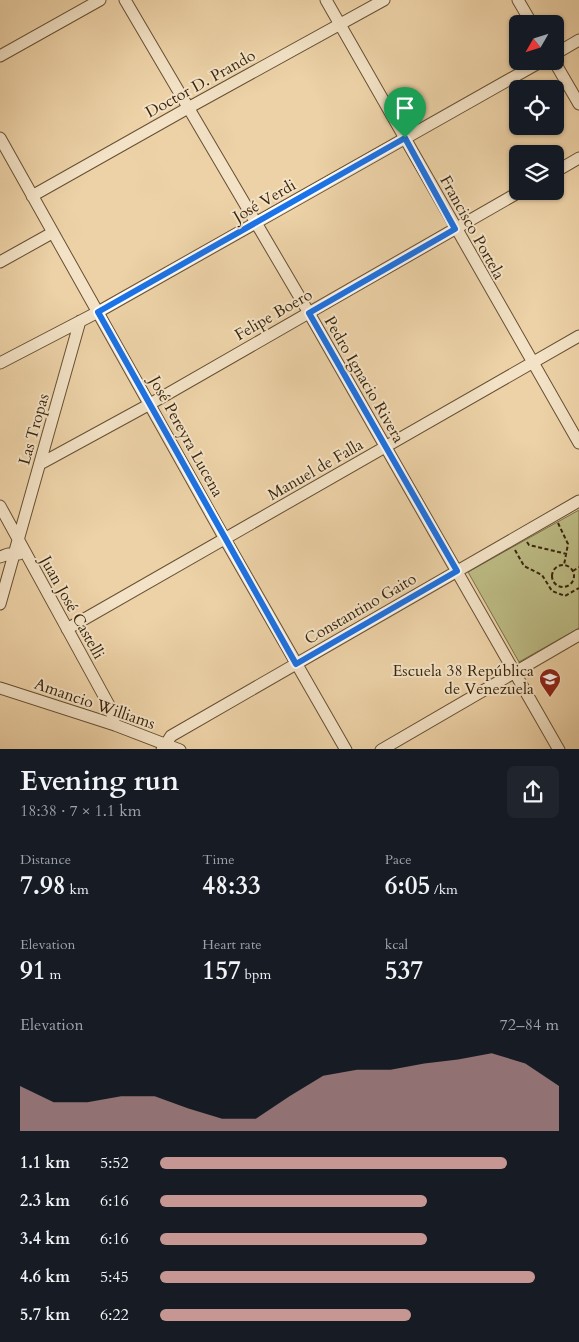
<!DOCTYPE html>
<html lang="en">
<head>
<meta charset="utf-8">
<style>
	:root { --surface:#171b24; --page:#20242c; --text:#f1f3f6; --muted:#9ea1a6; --accent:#c59692 }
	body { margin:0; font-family:Cardo,serif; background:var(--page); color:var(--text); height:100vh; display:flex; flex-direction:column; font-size:19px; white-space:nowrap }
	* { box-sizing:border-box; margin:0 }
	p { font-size:16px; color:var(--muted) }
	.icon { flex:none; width:28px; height:28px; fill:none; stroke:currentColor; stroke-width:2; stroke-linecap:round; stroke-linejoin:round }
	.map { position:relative; height:749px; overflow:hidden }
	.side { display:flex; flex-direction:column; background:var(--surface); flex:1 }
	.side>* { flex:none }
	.needle { width:32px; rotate:231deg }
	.controls { position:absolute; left:509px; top:15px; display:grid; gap:10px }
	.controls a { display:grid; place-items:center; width:55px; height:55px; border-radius:8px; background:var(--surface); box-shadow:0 1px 4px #0004; font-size:25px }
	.pin { position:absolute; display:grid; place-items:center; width:42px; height:42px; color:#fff; margin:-51px -21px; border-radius:50% 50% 50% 0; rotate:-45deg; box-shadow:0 0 5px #0007 }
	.pin .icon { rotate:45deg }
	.round { display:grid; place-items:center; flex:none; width:52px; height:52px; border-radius:8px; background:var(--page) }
	.head { display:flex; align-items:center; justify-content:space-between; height:85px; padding:0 20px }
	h1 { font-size:28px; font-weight:700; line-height:38px }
	.stats { display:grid; grid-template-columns:repeat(3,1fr); gap:8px; height:85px; padding:5px 20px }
	.stats div { display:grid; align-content:center }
	.stats b { font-size:25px; font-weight:700 }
	.stats small { font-size:14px; font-weight:400 }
	.stats p { font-size:14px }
	.chart { height:140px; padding:10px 20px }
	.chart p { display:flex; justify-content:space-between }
	.chart svg { width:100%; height:90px; margin-top:5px; fill:var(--accent); opacity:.7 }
	ul { padding:0 20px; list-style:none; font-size:16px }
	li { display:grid; grid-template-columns:80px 60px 1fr; align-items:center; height:38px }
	li i { height:12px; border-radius:6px; background:var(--accent) }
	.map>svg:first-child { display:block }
	.green { fill:#bcbb84; stroke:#7a7048 }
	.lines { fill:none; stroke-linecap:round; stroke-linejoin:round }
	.minor-casing { stroke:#665033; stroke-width:13 }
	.path { stroke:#39250c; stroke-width:2; stroke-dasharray:4 2.5; stroke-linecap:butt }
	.minor { stroke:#f3e2c6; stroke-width:11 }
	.route-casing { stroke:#fff; stroke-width:10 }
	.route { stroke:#1a73e8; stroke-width:6 }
	.labels { text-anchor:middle; stroke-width:4; stroke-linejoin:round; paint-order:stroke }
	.street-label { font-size:16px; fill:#39250c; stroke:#f3e2c6 }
	.poi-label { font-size:16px; fill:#39250c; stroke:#f3e2c6; text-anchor:end }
</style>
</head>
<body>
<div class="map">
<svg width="579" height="750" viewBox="0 0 579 750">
	<rect width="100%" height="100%" fill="#edd2a7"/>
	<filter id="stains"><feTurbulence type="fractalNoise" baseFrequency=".004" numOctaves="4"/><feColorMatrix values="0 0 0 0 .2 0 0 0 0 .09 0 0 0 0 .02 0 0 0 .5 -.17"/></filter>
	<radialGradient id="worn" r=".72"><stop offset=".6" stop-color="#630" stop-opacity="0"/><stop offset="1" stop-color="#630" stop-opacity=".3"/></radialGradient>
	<!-- green -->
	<path class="green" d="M579 510V628L519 662 468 572Z"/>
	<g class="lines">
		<!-- minor casing -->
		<g class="minor-casing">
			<path id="minor" d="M125 0 309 313 559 750
				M326 0 579 443
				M518 0 532 24
				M555 54 579 40
				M0 56 100 0
				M554 61 579 104
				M0 138 225 539 346 750
				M555 172 579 158
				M32 196 188 108 384 0
				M0 262 52 233
				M0 363 98 312 542 61
				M40 464 150 404 521 191
				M0 506 110 707 115 725
				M0 557 8 554H19
				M0 604 80 321
				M67 629 579 336
				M0 688 115 725 180 750
				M162 750 171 736 579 501
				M381 750 579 635"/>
		</g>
		<!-- path -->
		<path class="path" d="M558 523 568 544 564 565
			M527 542 529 545 567 554
			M515 550 524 566 542 575 552 591 565 596 579 588
			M552 576a11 11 0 1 1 22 0a11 11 0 1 1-22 0Z
			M573 571 579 567"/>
		<!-- minor -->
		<use href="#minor" class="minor"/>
	</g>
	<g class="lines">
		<!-- route casing -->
		<g class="route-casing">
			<path id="route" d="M405 138 455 229 309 313 457 571 296 664 98 312Z"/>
		</g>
		<!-- route -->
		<use href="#route" class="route"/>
	</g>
	<!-- icons -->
	<defs>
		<g id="school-pin" transform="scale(1.125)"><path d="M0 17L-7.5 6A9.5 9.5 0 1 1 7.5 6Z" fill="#8f2418" stroke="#f3e2c6"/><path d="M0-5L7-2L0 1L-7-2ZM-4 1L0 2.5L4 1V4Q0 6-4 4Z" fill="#fff"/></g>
	</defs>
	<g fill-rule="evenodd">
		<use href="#school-pin" x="550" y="679"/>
	</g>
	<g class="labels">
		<!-- street labels -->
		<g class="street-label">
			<text transform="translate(200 83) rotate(-29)" y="6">Doctor D. Prando</text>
			<text transform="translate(264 200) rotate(-30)" y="6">José Verdi</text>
			<text transform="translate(473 227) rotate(61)" y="6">Francisco Portela</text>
			<text transform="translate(273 314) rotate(-30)" y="6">Felipe Boero</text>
			<text transform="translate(365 379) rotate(60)" y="6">Pedro Ignacio Rivera</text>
			<text transform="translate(33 429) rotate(-74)" y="6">Las Tropas</text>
			<text transform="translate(187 436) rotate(61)" y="6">José Pereyra Lucena</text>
			<text transform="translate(315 469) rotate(-30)" y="6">Manuel de Falla</text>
			<text transform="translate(73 607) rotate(61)" y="6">Juan José Castelli</text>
			<text transform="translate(360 608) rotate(-30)" y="6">Constantino Gaito</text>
			<text transform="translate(95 703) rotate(19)" y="6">Amancio Williams</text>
		</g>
		<!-- poi labels -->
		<g class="poi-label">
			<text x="534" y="676">Escuela 38 República<tspan x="534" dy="18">de Venezuela</tspan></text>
		</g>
	</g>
	<rect width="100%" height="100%" filter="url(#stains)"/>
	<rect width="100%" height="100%" fill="url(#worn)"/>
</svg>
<div class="controls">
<a><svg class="needle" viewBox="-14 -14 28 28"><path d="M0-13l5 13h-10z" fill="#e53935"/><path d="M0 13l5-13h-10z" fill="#9ea1a6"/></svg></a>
<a><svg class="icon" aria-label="locate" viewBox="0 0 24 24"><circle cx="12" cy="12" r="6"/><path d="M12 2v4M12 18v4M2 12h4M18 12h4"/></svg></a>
<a><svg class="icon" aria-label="layers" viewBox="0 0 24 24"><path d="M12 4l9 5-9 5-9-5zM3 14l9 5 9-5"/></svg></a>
</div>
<div class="pin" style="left:405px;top:138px;background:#1e9e55"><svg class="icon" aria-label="arrive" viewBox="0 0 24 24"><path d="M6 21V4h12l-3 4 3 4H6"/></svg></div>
</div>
<section class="side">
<div class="head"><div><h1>Evening run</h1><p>18:38 · 7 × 1.1 km</p></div><a class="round"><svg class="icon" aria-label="share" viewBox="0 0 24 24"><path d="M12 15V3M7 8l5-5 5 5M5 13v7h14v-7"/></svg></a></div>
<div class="stats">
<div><p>Distance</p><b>7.98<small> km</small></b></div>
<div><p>Time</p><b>48:33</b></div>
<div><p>Pace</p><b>6:05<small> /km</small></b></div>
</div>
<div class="stats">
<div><p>Elevation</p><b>91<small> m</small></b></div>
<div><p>Heart rate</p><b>157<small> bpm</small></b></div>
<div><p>kcal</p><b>537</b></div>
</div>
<div class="chart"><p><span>Elevation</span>72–84 m</p>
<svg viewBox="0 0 160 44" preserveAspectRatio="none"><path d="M0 44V22L10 30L20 30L30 27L40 27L50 33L60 38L70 38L80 27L90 17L100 14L110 14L120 11L130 9L140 6L150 11L160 22V44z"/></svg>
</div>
<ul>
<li><b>1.1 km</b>5:52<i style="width:87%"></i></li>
<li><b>2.3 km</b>6:16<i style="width:67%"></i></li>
<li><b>3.4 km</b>6:16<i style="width:67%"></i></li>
<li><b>4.6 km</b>5:45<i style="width:94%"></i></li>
<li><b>5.7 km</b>6:22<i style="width:63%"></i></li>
</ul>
</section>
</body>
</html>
